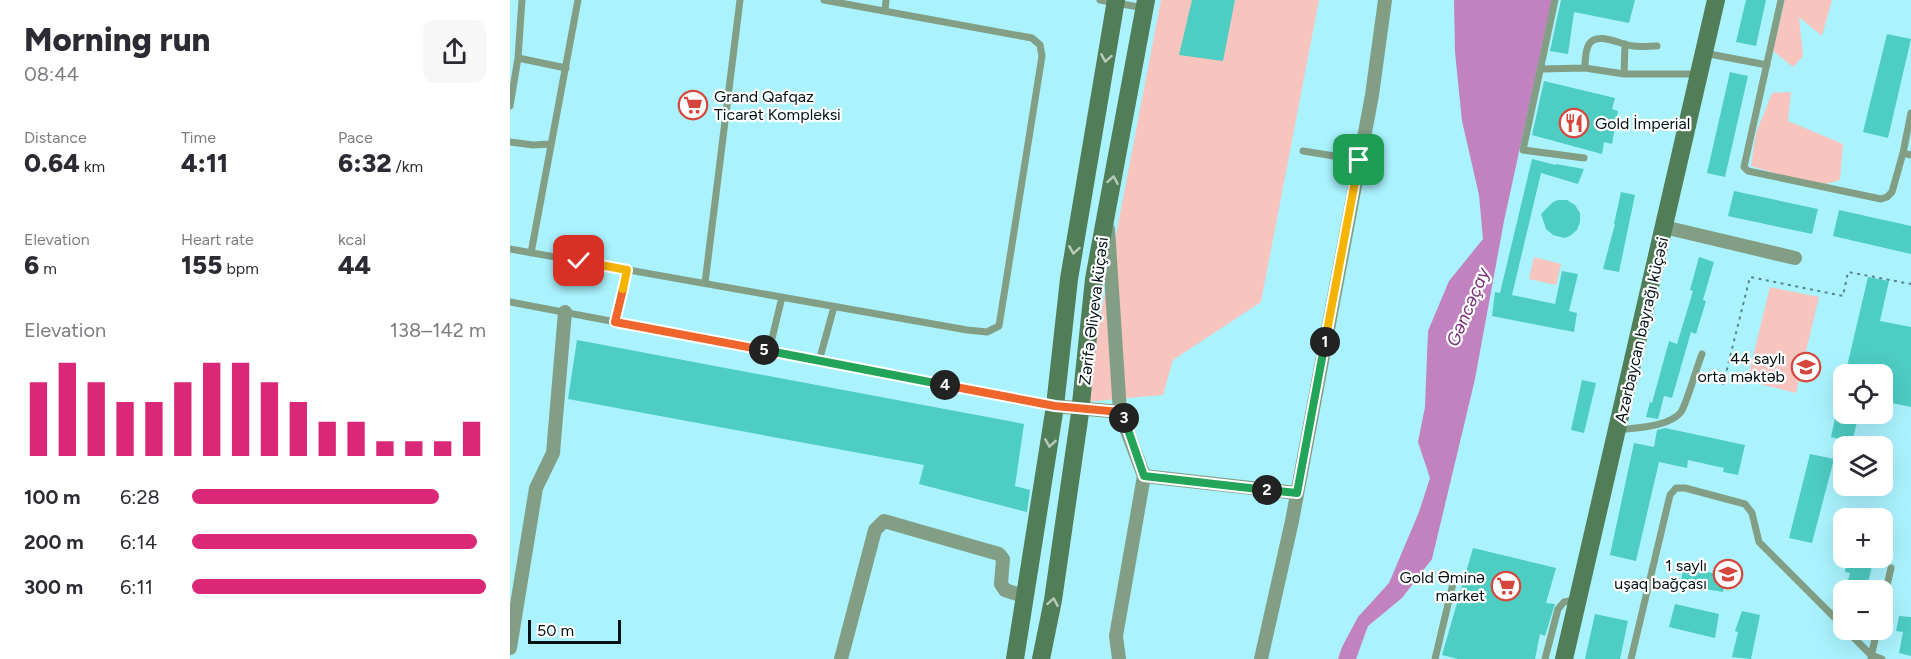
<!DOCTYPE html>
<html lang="en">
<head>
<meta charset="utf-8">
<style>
	:root { --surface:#fff; --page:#f7f7f7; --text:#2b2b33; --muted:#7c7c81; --accent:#db2777 }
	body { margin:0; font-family:Figtree,sans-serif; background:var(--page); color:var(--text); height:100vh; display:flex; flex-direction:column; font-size:22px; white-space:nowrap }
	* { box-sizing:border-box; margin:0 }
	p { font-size:20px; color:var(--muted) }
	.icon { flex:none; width:33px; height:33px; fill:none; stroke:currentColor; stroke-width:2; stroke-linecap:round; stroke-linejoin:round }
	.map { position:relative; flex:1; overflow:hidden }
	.sheet { display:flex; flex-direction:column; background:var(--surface); width:510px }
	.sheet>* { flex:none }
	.tools { position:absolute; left:1323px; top:364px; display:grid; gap:12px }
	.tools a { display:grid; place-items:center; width:60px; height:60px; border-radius:12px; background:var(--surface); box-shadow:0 6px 24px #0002; font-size:30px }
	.scale { position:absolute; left:18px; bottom:15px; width:93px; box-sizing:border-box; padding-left:6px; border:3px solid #001114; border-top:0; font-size:16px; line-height:21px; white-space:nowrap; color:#001114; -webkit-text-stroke:4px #fff; paint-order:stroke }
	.pin { position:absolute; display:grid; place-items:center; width:51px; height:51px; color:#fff; margin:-26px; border-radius:12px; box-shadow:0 3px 9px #0006 }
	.km { position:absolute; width:30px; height:30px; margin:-15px; border-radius:50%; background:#222; color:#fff; font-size:16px; line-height:30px; text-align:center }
	.round { display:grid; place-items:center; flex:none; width:63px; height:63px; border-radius:12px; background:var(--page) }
	.overview { display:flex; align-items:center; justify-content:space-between; height:102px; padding:0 24px }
	h1 { font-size:33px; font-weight:800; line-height:45px }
	.stats { display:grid; grid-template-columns:repeat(3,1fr); gap:9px; height:102px; padding:6px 24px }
	.stats div { display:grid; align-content:center }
	.stats b { font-size:26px; font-weight:800 }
	.stats small { font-size:16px; font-weight:400 }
	.stats p { font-size:16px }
	.chart { height:168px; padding:12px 24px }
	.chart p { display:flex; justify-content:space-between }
	.chart svg { width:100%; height:108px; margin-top:6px; stroke:var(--accent); stroke-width:6 }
	ul { padding:0 24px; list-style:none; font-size:20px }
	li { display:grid; grid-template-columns:96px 72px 1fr; align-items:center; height:45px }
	li i { height:15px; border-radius:8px; background:var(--accent) }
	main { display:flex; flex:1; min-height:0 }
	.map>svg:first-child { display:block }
	.green { fill:#f7c5be }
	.water { fill:#c182bf }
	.building { fill:#4ecdc3 }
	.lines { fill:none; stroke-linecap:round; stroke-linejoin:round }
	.path { stroke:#58868d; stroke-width:2; stroke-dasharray:3 4.5; stroke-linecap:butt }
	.lane { stroke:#829f85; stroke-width:7 }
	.street { stroke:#829f85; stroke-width:14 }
	.secondary { stroke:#517d57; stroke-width:18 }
	.oneway { stroke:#b9cbbc }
	.split-1-casing { stroke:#fff; stroke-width:12 }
	.split-2-casing { stroke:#fff; stroke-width:12 }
	.split-3-casing { stroke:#fff; stroke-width:12 }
	.split-4-casing { stroke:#fff; stroke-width:12 }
	.split-5-casing { stroke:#fff; stroke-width:12 }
	.split-6-casing { stroke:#fff; stroke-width:12 }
	.split-7-casing { stroke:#fff; stroke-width:12 }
	.split-1 { stroke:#f5b400; stroke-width:8 }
	.split-2 { stroke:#22a559; stroke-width:8 }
	.split-3 { stroke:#22a559; stroke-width:8 }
	.split-4 { stroke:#f0652b; stroke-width:8 }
	.split-5 { stroke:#22a559; stroke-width:8 }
	.split-6 { stroke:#f0652b; stroke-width:8 }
	.split-7 { stroke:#f5b400; stroke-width:8 }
	.labels { text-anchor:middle; stroke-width:4.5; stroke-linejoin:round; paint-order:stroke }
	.poi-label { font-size:16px; fill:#001114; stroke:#fff; text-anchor:end }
	.street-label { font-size:16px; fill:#001114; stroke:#fff }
	.water-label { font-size:18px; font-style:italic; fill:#782d78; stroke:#fff }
</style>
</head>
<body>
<main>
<section class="sheet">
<div class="overview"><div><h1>Morning run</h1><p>08:44</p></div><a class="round"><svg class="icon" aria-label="share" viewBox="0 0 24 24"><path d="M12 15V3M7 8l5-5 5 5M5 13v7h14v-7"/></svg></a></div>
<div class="stats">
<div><p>Distance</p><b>0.64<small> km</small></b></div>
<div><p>Time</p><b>4:11</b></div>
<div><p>Pace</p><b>6:32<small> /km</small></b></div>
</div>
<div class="stats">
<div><p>Elevation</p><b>6<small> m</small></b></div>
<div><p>Heart rate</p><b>155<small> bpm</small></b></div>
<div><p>kcal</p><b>44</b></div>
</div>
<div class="chart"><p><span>Elevation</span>138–142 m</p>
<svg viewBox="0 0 160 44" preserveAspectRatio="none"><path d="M5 44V14M15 44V6M25 44V14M35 44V22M45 44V22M55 44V14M65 44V6M75 44V6M85 44V14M95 44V22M105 44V30M115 44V30M125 44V38M135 44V38M145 44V38M155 44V30"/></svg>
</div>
<ul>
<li><b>100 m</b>6:28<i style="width:84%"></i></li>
<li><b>200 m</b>6:14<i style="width:97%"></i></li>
<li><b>300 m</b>6:11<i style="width:100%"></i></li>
</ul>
</section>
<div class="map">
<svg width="1401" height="659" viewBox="0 0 1401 659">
	<rect width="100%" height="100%" fill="#aaf3fe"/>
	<!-- green -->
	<path class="green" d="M651 0H809L751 302 663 360 653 395 574 402Z
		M1275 0H1322L1312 36 1289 17 1293 56 1283 67 1263 51Z
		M1281 92 1278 121 1333 144 1330 180 1308 186 1241 166 1246 133 1262 93Z
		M1024 257 1051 264 1046 285 1019 279Z
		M1260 287 1309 297 1286 393 1237 381Z"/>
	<!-- water -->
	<path class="water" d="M944 0H1042L994 221 965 379 922 559 892 598 858 626 846 659H828L832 647 848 617 879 583 909 512 920 478 908 442 915 407 918 331 939 281 973 239 969 195 952 121 945 52Z"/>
	<!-- building -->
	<path class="building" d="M682 0H725L713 61 669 55Z
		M1051 0H1125L1119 23 1064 12 1058 54 1040 51Z
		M1236 0H1256L1246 46 1226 42Z
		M1377 34 1401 39 1378 138 1353 132Z
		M1220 72 1238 76 1215 177 1197 173Z
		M1034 81 1105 98 1102 109 1108 111 1102 144 1094 142 1092 154 1022 135Z
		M1022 159 1046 165V164L1074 169 1068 184 1031 173 1002 295 1045 304 1052 271 1068 274 1059 311 1067 313 1064 332 982 316 985 292 990 293Z
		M1224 191 1308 209 1302 234 1218 216Z
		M1111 192 1125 195 1109 272 1093 269 1105 224H1104Z
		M1048 200H1057L1065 205 1070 213V222L1067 230 1060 236 1054 238 1043 235 1036 229 1031 214 1043 202Z
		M1329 210 1401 226V254L1323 236Z
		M1189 257 1204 262 1193 300 1196 301 1186 334 1181 332 1162 398 1154 396 1148 419 1136 417 1140 402 1142 403 1159 341 1167 344 1183 291 1180 290Z
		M1358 277 1379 281 1370 321 1401 327V407L1372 401V375H1335Z
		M67 340 514 424 505 486 520 490 517 512 409 484 414 465 58 399Z
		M1072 380 1086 383 1074 433 1061 430Z
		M1326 414H1349L1342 442 1321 437Z
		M1155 428 1235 445 1228 475 1213 472 1214 468 1178 460 1177 468 1149 462 1126 561 1100 555 1124 443 1144 447 1147 430Z
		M1300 454 1324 459 1302 543 1279 538Z
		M963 548 1046 568 1036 603 1045 604 1035 636 1030 634 1025 659H948L932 655Z
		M1338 558H1364L1356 591H1335L1340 573 1335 572Z
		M1174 567 1217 576 1213 592 1195 589 1194 591 1170 584Z
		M1165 604 1209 614 1205 638 1159 627Z
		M1232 611 1250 615 1241 659 1222 657 1228 632 1225 631Z
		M1085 614 1118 621 1110 659H1075Z
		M1389 616 1401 617V656L1389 653 1393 632 1386 631Z"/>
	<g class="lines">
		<!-- path -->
		<path class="path" d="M1213 385 1240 277 1333 296 1338 272 1401 284"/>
		<!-- lane -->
		<path class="lane" d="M590 0 634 8
			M1045 0 1013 150 1074 158
			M1271 0 1234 167 1238 171 1371 199 1377 197 1382 192 1393 153
			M375 11 376 0
			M1194 53 1257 65
			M8 58 56 68
			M1075 68C1075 60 1075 51 1079 44 1088 31 1111 45 1123 46 1131 47 1139 46 1147 46
			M1031 69 1075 68 1114 74H1187
			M1114 74 1115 44
			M0 106 8 58 12 0
			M1401 113 1393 153 1401 155
			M0 142 23 145 41 144
			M793 151 849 160
			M0 249 457 330 477 332 489 326 532 56 530 45 522 38 314 0
			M21 253 68 0
			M195 283 230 0
			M0 302 543 405
			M105 322 117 270
			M259 351 272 297
			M309 361 324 307
			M1108 430C1124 428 1160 427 1171 412 1177 403 1187 366 1192 354
			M1372 607 1381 568
			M1336 630 1361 655 1372 659
			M1361 657 1367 630
			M925 659 944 579
			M1035 659 1048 609 1054 602 1065 600
			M1121 659 1160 495 1166 488H1175L1235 504 1242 513 1249 542 1334 627"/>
		<!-- street -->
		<path class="street" d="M1154 227 1285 258
			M598 229 610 412
			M545 406 610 412 634 476 787 493
			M0 648 26 488 43 453 55 312
			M331 659 365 530 374 521 489 554 493 559 491 584 495 590 516 597
			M609 659 606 636 634 476
			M751 659 782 521 862 95 875 0"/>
		<!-- secondary -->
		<path class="secondary" d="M505 659 545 406 559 279 606 0
			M531 659 543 600 570 413 584 279 636 0
			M1054 659 1206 0"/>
	</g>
	<!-- one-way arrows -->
	<defs><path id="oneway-chevron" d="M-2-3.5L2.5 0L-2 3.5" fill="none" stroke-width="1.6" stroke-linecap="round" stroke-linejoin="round" transform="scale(1.5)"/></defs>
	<g class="oneway">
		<use href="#oneway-chevron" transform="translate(596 58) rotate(100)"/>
		<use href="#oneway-chevron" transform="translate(603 180) rotate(-80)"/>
		<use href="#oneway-chevron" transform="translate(564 250) rotate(100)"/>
		<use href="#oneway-chevron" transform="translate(540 443) rotate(99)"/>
		<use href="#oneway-chevron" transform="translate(543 602) rotate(-80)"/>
	</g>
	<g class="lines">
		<!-- split-1 casing -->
		<g class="split-1-casing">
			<path id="split-1" d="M815 342 849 160"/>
		</g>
		<!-- split-2 casing -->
		<g class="split-2-casing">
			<path id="split-2" d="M757 490 787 493 815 342"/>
		</g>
		<!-- split-3 casing -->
		<g class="split-3-casing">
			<path id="split-3" d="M614 418 634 476 757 490"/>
		</g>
		<!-- split-4 casing -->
		<g class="split-4-casing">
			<path id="split-4" d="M435 385 545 406 610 412 614 418"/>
		</g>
		<!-- split-5 casing -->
		<g class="split-5-casing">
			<path id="split-5" d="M254 350 435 385"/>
		</g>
		<!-- split-6 casing -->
		<g class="split-6-casing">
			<path id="split-6" d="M113 289 105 322 254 350"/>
		</g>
		<!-- split-7 casing -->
		<g class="split-7-casing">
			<path id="split-7" d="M69 261 117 270 113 289"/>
		</g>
		<!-- split-1 -->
		<use href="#split-1" class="split-1"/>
		<!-- split-2 -->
		<use href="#split-2" class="split-2"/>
		<!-- split-3 -->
		<use href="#split-3" class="split-3"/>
		<!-- split-4 -->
		<use href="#split-4" class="split-4"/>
		<!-- split-5 -->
		<use href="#split-5" class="split-5"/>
		<!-- split-6 -->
		<use href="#split-6" class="split-6"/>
		<!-- split-7 -->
		<use href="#split-7" class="split-7"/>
	</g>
	<!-- icons -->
	<defs>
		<g id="supermarket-ring" transform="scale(1.5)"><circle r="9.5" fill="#fff" stroke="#d5473d" stroke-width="1.5"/><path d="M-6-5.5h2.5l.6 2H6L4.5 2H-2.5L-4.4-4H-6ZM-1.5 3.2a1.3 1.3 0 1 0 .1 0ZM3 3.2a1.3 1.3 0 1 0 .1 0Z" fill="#d5473d"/></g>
		<g id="restaurant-ring" transform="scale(1.5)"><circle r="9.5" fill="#fff" stroke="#d5473d" stroke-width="1.5"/><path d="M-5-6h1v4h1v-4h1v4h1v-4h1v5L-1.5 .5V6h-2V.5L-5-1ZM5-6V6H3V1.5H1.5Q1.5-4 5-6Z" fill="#d5473d"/></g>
		<g id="school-ring" transform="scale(1.5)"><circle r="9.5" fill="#fff" stroke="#d5473d" stroke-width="1.5"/><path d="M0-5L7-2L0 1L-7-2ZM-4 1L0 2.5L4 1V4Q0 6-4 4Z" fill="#d5473d"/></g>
	</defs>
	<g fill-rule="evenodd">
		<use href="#supermarket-ring" x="183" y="105"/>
		<use href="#restaurant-ring" x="1064" y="123"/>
		<use href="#school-ring" x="1296" y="367"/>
		<use href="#school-ring" x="1218" y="574"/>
		<use href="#supermarket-ring" x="996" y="586"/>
	</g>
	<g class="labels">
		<!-- poi labels -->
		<g class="poi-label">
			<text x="204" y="102" text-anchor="start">Grand Qafqaz<tspan x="204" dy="18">Ticarət Kompleksi</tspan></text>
			<text x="1085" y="129" text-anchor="start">Gold İmperial</text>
			<text x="1275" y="364">44 saylı<tspan x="1275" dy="18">orta məktəb</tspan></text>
			<text x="1197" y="571">1 saylı<tspan x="1197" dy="18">uşaq bağçası</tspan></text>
			<text x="975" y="583">Gold Əminə<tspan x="975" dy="18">market</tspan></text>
		</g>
		<!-- street labels -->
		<g class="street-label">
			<text transform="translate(583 311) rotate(-83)" y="6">Zərifə Əliyeva küçəsi</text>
			<text transform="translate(1131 330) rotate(-77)" y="6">Azərbaycan bayrağı küçəsi</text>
		</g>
		<!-- water labels -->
		<g class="water-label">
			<text transform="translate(958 307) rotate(-67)" y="6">Gəncəçay</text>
		</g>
	</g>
</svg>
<div class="tools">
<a><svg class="icon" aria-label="locate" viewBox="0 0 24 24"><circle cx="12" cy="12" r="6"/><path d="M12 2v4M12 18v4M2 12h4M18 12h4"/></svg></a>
<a><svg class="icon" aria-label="layers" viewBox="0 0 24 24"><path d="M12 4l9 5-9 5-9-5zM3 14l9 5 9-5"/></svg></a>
<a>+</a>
<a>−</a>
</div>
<div class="scale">50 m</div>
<div class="pin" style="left:849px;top:160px;background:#1e9e55"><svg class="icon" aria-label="arrive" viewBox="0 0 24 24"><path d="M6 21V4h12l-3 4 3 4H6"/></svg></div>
<div class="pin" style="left:69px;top:261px;background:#d93025"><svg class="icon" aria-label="check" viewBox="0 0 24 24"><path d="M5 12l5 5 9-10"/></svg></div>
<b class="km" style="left:815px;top:342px">1</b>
<b class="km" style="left:757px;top:490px">2</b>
<b class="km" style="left:614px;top:418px">3</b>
<b class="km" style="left:435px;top:385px">4</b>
<b class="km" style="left:254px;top:350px">5</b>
</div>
</main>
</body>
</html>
